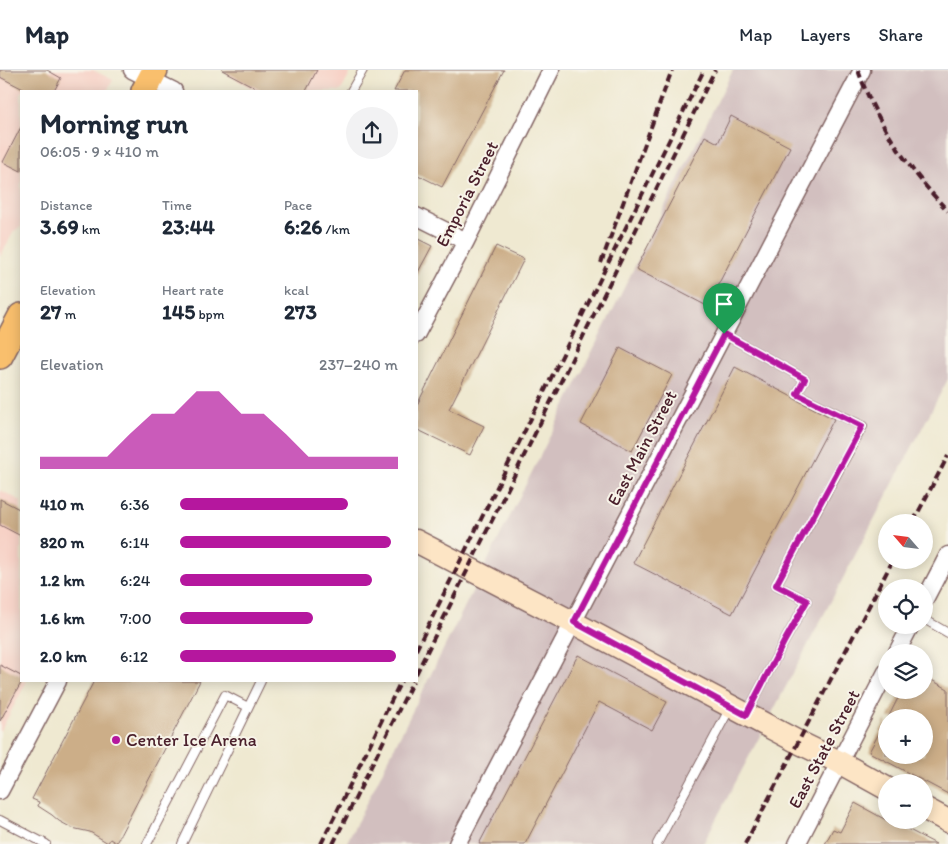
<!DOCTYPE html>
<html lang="en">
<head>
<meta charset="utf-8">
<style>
	:root { --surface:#fff; --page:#f2f2f3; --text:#1f2937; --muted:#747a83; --line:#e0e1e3; --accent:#b5179e }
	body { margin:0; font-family:Itim,sans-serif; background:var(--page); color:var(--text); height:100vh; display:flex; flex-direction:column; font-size:19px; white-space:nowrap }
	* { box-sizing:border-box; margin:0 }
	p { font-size:16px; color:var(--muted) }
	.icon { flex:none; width:28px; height:28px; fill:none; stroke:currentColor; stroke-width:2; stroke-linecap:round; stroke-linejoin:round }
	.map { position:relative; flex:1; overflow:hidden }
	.drawer { position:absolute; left:20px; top:20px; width:398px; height:592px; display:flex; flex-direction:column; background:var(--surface); border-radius:0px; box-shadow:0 2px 12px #0003 }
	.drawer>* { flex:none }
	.needle { width:32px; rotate:298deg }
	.tools { position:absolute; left:878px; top:444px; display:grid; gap:10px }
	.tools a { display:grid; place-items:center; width:55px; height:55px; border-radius:50%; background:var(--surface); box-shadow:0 2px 12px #0003; font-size:25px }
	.pin { position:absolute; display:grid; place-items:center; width:42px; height:42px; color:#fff; margin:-51px -21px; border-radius:50% 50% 50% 0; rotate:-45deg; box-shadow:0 0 5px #0007 }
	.pin .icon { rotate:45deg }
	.round { display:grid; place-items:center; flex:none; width:52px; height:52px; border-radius:26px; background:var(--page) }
	.summary { display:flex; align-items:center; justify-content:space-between; height:85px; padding:0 20px }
	h1 { font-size:28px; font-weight:700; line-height:38px }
	.stats { display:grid; grid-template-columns:repeat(3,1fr); gap:8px; height:85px; padding:5px 20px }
	.stats div { display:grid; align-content:center }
	.stats b { font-size:21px; font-weight:700 }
	.stats small { font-size:14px; font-weight:400 }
	.stats p { font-size:14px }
	.chart { height:140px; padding:10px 20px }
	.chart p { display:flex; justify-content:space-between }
	.chart svg { width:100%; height:90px; margin-top:5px; fill:var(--accent); opacity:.7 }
	ul { padding:0 20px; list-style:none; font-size:16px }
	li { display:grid; grid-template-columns:80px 60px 1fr; align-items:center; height:38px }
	li i { height:12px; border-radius:6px; background:var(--accent) }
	header { display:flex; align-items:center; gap:30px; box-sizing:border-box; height:70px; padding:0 25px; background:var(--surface); border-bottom:1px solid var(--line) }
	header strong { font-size:24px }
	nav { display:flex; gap:28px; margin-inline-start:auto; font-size:18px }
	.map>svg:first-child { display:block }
	.built { fill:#f7d1c6 }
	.industrial { fill:#d2bfbf }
	.building { fill:#ccae88 }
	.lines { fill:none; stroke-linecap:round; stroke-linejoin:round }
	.lane-casing { stroke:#846665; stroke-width:10 }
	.street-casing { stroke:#846665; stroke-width:19 }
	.secondary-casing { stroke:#846665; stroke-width:25 }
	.primary-casing { stroke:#846665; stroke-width:28 }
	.lane { stroke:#fff; stroke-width:8 }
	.street { stroke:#fff; stroke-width:16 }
	.secondary { stroke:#fde5c5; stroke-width:22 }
	.primary { stroke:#f9bf6d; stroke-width:25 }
	.rail { stroke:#4a1f2b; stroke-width:4; stroke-dasharray:8 4; stroke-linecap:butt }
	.route-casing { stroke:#fff; stroke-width:10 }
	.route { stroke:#b5179e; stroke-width:6 }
	.poi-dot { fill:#b5179e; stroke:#f7f3e8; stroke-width:2 }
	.labels { text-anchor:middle; stroke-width:4; stroke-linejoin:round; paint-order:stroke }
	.street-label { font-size:18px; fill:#4a1f2b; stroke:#f7f3e8 }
	.poi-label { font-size:18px; fill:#4a1f2b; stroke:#f7f3e8; text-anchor:start }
</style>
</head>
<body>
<header>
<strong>Map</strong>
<nav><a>Map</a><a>Layers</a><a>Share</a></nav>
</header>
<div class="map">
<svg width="948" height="774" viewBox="0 0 948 774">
	<rect width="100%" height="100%" fill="#f7f3e8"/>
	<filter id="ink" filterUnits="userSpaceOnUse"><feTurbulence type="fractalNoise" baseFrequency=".02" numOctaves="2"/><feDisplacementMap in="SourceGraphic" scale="10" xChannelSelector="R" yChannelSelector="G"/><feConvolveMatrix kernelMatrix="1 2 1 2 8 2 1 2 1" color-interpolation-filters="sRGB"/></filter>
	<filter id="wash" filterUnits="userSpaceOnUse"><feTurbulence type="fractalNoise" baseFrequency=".0096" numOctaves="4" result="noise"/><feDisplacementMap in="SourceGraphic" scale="20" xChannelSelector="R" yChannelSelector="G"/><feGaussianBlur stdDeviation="1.12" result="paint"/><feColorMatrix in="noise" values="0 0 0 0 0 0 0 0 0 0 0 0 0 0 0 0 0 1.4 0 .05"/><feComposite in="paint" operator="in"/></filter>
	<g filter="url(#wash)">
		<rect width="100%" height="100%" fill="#efe9d1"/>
		<!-- built -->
		<path class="built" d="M0 0H93L113 10 107 21H21V157L14 161 0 187Z
			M230 0H352L341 21H257L227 4Z
			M0 420 21 431V611H27L0 662Z"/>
		<!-- industrial -->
		<path class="industrial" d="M733 0H948V309L703 774H346Z"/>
		<g id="blocks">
			<!-- building -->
			<path class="building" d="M0 0H47L61 8 54 21H27L0 7Z
				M222 0H317L306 21H262Z
				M405 0H504L442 117 416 104V21H394Z
				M731 46 790 77 707 236 636 199 705 66 718 73Z
				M21 57V101L3 92Z
				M416 168 432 176 416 206Z
				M496 176 524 189 449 339 484 356 470 385 416 359V337Z
				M620 278 672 305 632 381 581 354Z
				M735 297 792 327 795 329 834 349 732 544 633 493Z
				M0 429 21 440V466L0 455Z
				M578 585 667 632 652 660 599 632 525 774H479Z
				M0 595 21 606V613L0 651Z
				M924 606 948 619V724L869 682 886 650V685H924V648H888L902 620H924Z
				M94 611H200L116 773 110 769 108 773 90 762 72 758 59 751 52 745 38 736 39 732 32 729Z
				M855 733 886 750 893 753 894 752 936 774H825L833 759 840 762Z"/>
		</g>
	</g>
	<g filter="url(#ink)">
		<use href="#blocks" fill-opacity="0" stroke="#846665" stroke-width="1"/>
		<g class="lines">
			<!-- lane casing -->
			<g class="lane-casing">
				<path id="lane" d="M351 21 363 0
					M724 264 805 309 797 324 863 356 776 515 807 531 784 572 747 643
					M924 549 948 563
					M0 750 46 774
					M147 774 225 625 248 637
					M182 774 261 611
					M657 774 730 638"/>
			</g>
			<!-- street casing -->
			<g class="street-casing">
				<path id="street" d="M132 0 174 21
					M416 146 466 171
					M416 265 466 171 551 0
					M924 531 948 485
					M897 582 911 555
					M0 721 58 611
					M457 774 862 0
					M797 774 886 602"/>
			</g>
			<!-- secondary casing -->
			<g class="secondary-casing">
				<path id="secondary" d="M416 471 574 553 798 672 839 692 886 718
					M924 738 948 751"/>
			</g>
			<!-- primary casing -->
			<g class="primary-casing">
				<path id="primary" d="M144 21 155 0
					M0 286 21 246"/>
			</g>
			<!-- lane -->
			<use href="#lane" class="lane"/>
			<!-- street -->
			<use href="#street" class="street"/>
			<!-- secondary -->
			<use href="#secondary" class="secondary"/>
			<!-- primary -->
			<use href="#primary" class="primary"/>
			<!-- rail -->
			<path class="rail" d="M858 0C876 53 910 101 948 141
				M601 193 672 0
				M913 452 948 386
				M416 580 704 0
				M416 604 715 0
				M321 774 401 611
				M333 774 413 611
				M745 774 893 490"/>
		</g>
	</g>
	<g class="lines" filter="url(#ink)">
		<!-- route casing -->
		<g class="route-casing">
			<path id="route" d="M724 264 805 309 797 324 862 356 776 515 807 531 784 572 746 645 574 552Z"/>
		</g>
		<!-- route -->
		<use href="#route" class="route"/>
	</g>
	<!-- markers -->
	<circle class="poi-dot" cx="116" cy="670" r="5"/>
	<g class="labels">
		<!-- street labels -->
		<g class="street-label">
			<text transform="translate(467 124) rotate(-63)" y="6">Emporia Street</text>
			<text transform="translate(642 378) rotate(-62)" y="6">East Main Street</text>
			<text transform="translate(824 679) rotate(-62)" y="6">East State Street</text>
		</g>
		<!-- poi labels -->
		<g class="poi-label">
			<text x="126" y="676">Center Ice Arena</text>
		</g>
	</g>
</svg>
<div class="tools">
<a><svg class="needle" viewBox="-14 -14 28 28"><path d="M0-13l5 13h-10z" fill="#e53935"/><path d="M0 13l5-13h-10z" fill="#747a83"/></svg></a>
<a><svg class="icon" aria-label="locate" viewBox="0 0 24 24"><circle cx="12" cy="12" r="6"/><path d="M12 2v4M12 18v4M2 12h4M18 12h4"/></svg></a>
<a><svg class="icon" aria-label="layers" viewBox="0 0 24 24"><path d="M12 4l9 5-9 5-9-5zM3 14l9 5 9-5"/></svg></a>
<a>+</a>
<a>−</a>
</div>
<div class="pin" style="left:724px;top:264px;background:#1e9e55"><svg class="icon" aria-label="arrive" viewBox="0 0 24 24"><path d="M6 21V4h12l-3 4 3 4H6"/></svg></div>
<section class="drawer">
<div class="summary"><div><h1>Morning run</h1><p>06:05 · 9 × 410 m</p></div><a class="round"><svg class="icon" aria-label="share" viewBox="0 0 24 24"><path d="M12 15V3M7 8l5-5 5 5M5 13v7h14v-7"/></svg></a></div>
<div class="stats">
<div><p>Distance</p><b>3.69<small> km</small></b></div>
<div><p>Time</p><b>23:44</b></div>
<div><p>Pace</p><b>6:26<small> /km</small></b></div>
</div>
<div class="stats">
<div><p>Elevation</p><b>27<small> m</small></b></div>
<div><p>Heart rate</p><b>145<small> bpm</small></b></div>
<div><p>kcal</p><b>273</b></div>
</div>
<div class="chart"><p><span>Elevation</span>237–240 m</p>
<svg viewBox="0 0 160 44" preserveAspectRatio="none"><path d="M0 44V38L10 38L20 38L30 38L40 27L50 17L60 17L70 6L80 6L90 17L100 17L110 27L120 38L130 38L140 38L150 38L160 38V44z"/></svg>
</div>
<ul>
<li><b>410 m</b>6:36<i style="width:77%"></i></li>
<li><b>820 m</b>6:14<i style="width:97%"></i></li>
<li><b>1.2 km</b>6:24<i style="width:88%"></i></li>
<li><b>1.6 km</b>7:00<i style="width:61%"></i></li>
<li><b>2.0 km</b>6:12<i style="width:99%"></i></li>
</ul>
</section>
</div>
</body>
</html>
